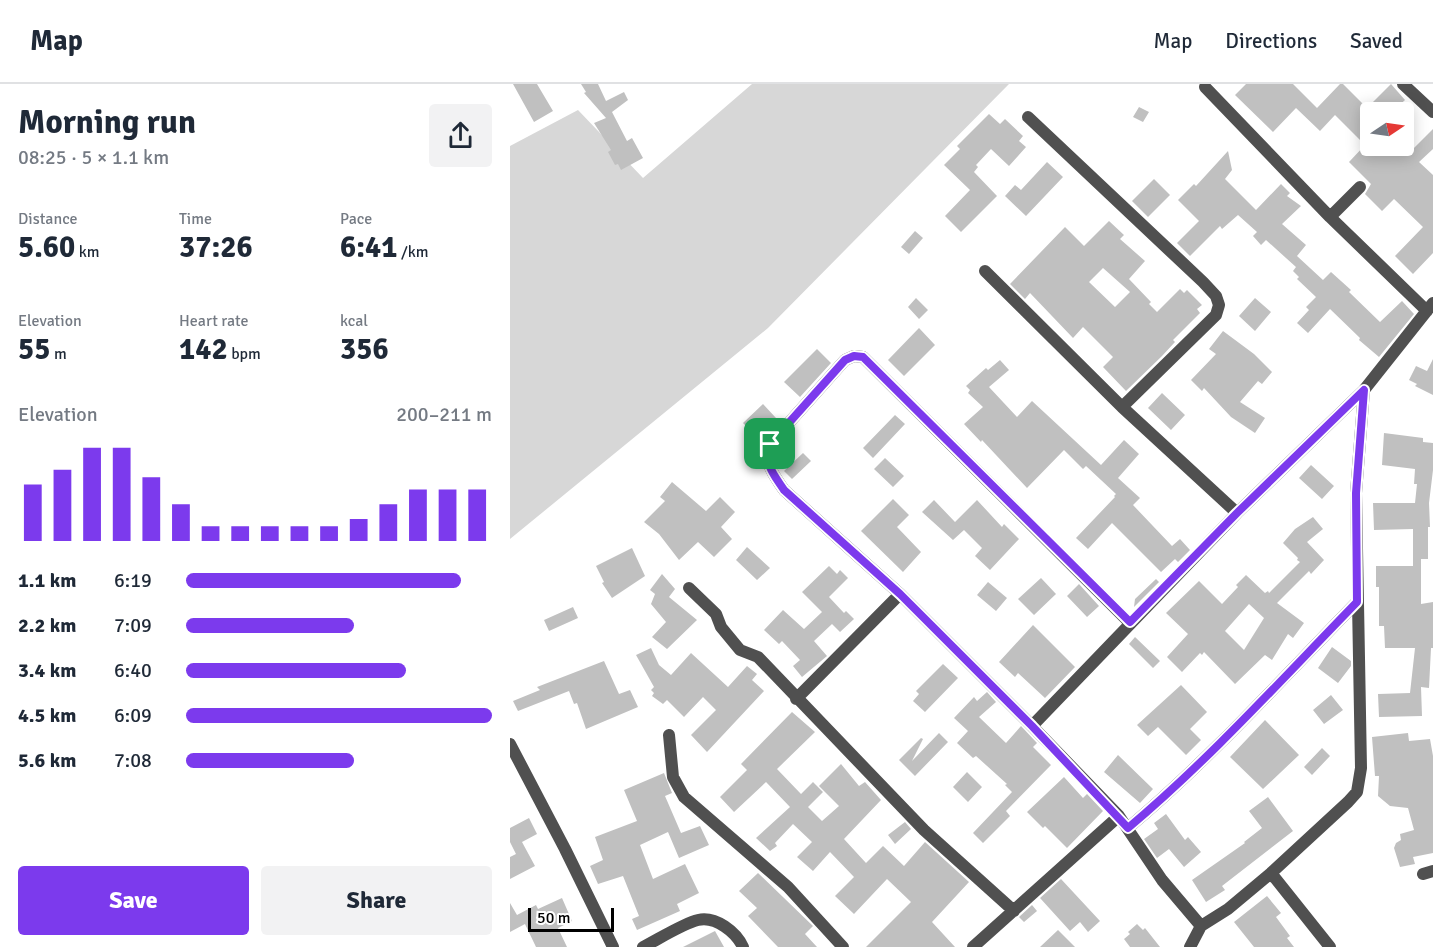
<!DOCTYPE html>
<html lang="en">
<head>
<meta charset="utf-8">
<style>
	:root { --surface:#fff; --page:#f2f2f3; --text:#1f2937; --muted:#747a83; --line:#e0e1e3; --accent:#7c3aed }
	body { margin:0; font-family:Signika,sans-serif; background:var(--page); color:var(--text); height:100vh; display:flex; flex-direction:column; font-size:22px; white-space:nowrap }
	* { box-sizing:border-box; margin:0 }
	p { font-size:20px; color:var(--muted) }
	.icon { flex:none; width:33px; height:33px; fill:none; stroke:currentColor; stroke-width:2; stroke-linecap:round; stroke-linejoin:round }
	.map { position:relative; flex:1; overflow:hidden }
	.side { display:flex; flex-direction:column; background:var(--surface); width:510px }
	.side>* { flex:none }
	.needle { width:39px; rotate:77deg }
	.buttons { position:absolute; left:850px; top:18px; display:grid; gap:12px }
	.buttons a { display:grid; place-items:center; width:54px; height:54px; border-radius:6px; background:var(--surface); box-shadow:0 3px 15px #0003; font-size:30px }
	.scale { position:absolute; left:18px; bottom:15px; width:86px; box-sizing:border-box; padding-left:6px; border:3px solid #000; border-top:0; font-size:16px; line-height:21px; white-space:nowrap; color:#000; -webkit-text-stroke:4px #fff; paint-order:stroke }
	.pin { position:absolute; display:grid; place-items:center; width:51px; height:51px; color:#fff; margin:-26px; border-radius:12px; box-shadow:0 3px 9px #0006 }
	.round { display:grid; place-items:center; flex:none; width:63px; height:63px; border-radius:6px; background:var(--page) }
	.summary { display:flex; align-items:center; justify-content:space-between; height:102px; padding:0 18px }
	h1 { font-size:33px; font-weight:700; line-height:45px }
	.stats { display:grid; grid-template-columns:repeat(3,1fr); gap:9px; height:102px; padding:6px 18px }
	.stats div { display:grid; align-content:center }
	.stats b { font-size:30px; font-weight:700 }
	.stats small { font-size:16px; font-weight:400 }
	.stats p { font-size:16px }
	.chart { height:168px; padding:12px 18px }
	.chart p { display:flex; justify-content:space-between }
	.chart svg { width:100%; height:108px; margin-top:6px; stroke:var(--accent); stroke-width:6 }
	.primary-button { display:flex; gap:12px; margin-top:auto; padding:12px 18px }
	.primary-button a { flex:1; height:69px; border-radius:6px; background:var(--accent); color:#fff; font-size:24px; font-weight:700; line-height:69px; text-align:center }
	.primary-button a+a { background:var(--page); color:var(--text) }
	ul { padding:0 18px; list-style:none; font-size:20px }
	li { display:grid; grid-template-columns:96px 72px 1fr; align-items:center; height:45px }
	li i { height:15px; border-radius:8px; background:var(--accent) }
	header { display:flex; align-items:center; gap:36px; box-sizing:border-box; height:84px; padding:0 30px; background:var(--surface); border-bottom:2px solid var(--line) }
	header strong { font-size:28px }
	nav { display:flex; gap:33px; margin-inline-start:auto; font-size:21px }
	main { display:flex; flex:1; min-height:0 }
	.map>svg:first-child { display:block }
	.green { fill:#d7d7d7 }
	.building { fill:#c0c0c0; fill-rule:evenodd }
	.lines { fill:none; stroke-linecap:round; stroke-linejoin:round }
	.street { stroke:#505050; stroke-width:12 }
	.route-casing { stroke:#fff; stroke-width:12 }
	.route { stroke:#7c3aed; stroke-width:8 }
</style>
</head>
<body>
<header>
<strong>Map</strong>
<nav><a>Map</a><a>Directions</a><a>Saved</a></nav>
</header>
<main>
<section class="side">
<div class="summary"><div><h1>Morning run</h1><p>08:25 · 5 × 1.1 km</p></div><a class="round"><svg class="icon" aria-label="share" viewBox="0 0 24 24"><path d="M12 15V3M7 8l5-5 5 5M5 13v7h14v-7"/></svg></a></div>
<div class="stats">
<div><p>Distance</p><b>5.60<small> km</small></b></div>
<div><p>Time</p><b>37:26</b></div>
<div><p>Pace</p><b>6:41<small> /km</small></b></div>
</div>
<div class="stats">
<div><p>Elevation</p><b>55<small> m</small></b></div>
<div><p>Heart rate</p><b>142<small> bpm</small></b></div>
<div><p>kcal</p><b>356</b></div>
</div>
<div class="chart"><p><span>Elevation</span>200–211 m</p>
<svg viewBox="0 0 160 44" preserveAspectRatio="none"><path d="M5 44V21M15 44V15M25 44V6M35 44V6M45 44V18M55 44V29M65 44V38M75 44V38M85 44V38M95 44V38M105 44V38M115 44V35M125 44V29M135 44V23M145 44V23M155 44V23"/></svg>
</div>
<ul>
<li><b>1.1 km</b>6:19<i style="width:90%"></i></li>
<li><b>2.2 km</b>7:09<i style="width:55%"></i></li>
<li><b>3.4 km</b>6:40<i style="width:72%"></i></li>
<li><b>4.5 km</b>6:09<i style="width:100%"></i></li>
<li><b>5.6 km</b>7:08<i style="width:55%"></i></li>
</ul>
<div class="primary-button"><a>Save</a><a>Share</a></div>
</section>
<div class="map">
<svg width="923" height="863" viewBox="0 0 923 863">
	<rect width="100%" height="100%" fill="#fff"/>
	<!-- green -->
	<path class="green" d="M242 0H499L258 244 0 455V62L68 26 133 94Z"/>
	<!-- building -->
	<path class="building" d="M3 0H27L43 27 24 38Z
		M71 0H88L96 17 114 8 118 16 102 28 117 57 122 54 133 74 111 86 108 80 105 81 98 68 101 66 84 39 96 34 74 9 76 8Z
		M736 0H783L807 24 830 0H833L857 24 881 0 895 16 882 28H861V62H890L898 70 923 45V65L909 78 923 91V169L903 190 885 172 913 143 884 115 872 127 855 110 861 100 839 78 855 61 825 31 810 47 786 24 763 48 725 11Z
		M629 23 639 28 633 38 623 33Z
		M479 30 490 40 495 35 513 52 509 57 516 63 499 82 481 65 466 81 468 83 464 88 487 112 451 148 435 132 460 106 434 81 450 65 447 62Z
		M718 67 722 86 715 95 746 126 771 100 780 109 777 112 791 122 772 140 796 161 787 172 813 196 821 188 841 206 839 208 870 238 892 217 904 230 869 273 849 256 850 254 820 225 798 249 787 239 799 226 796 223 806 213 787 195 789 193 783 187 786 183 756 156 751 161 743 152 747 148 728 131 712 145 710 142 680 172 667 159 689 137 668 116 684 100 686 102Z
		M537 78 553 93 516 132 495 112 505 101 511 106Z
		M644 95 660 111 638 133 622 117Z
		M599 137 614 151 610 155 635 177 619 195 641 218 639 220 647 228 670 205 674 209 677 206 692 221 687 225 690 229 663 256 665 258 652 272 616 307 593 283 603 273 573 243 563 254 520 209 515 215 500 200 555 143 574 162ZM593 184 620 208 605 223 579 198Z
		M405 147 413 154 399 170 391 163Z
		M406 214 418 226 409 235 398 223Z
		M745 214 761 228 745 247 729 232Z
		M409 244 425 261 394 292 378 276Z
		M713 247 744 270 762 288 752 300 748 297 730 318 755 334 745 349 721 333 694 304 692 307 681 296 706 270 699 265Z
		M307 265 321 279 290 313 274 298Z
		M923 275V311L905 302 907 300 899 296 906 282 917 287Z
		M490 276 499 286 479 303 507 333 522 317 591 381 614 356 629 370 608 394 630 414 623 421 662 462 670 455 680 466 668 478 665 475 651 488 602 439 578 465 566 454 605 413 604 412 606 410 576 382 573 385 554 366 517 404 472 356 471 358 454 340 473 323 458 309 460 306 456 302 476 284 478 286Z
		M652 309 675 331 661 346 638 324Z
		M253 320 266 334 247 353 233 339Z
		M385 331 395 340 363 374 353 364Z
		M874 349 913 354V358L923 359V386L919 419 920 443H918V475H911V520L923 518V564H921L919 604 911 603 912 632 869 633 868 610 900 609 905 564H875L874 542H869V503H866V482H903V445L864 446 863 419H905L907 400H904L905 385 872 381Z
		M293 369 301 377 282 395 274 387Z
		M375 374 394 392 383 403 364 385Z
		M801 381 824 402 812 415 789 394Z
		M162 398 196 427 210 413 225 428 211 443 222 455 204 473 188 458 169 476 149 450 134 438 155 417 150 413Z
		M383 415 399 431 387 443 411 468 393 488 351 447Z
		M424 416 445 438 467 416 492 443 494 440 509 455 480 486 465 472 472 464 454 446 443 456 412 428Z
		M803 433 813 445 797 458 814 476 801 490 799 487 767 519 794 539 783 554 778 550 762 576 755 571 725 600 694 568 692 571 690 569 672 588 657 573 678 550 656 529 689 497 712 520 728 503 726 501 736 491 755 509 758 507 759 509 790 478 787 476 788 474 773 459 785 445ZM739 520 754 534 734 566 715 547Z
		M237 463 260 484 247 496 226 476Z
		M122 464 135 492 102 514 92 499 94 498 86 482Z
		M319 482 327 490 330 486 338 494 319 513 334 529 336 527 344 535 330 548 322 540 304 557 317 572 292 593 283 582 290 576 272 557 269 560 254 546 273 526 294 545 312 528 292 508Z
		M152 490 165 505 159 513 187 536 157 565 142 553 156 538 141 520 145 510 140 506Z
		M531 494 546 510 524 531 508 515Z
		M646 495 649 498 624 523 625 515Z
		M478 498 497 514 486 527 467 511Z
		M569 500 589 522 577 533 557 512Z
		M63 523 68 534 39 547 34 536Z
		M523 541 565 583 535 614 508 589 505 593 489 578Z
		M625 553 650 577 643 584 619 560Z
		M822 563 841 577V582L828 599 808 584Z
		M141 564 149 581 161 591 181 569 218 603 237 582 247 590 242 596 254 607 197 668 181 651 206 626 193 613 174 633 157 616 153 620 142 612 144 609 141 606 144 603 126 571Z
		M94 577 109 610 120 606 128 623 76 645 67 619 64 620 59 607 8 627 3 617 30 606 27 603Z
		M433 580 448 594 415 628 403 617 409 610 406 607Z
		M671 601 697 628 680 645 691 656 676 671 648 643 638 652 627 641Z
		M477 608 486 618 469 633 496 659 511 642 527 659 523 663 541 681 496 727 500 732 473 759 463 749 502 708 495 701 497 700 466 672 463 674 447 659 458 647 444 634 464 613 467 617Z
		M821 611 833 626 814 640 803 626Z
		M282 628 305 648 267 685 291 710 303 698 313 708 298 723 312 737 329 722 309 702 331 680 349 702 355 698 371 716 334 755 356 779 373 762 394 782 415 758 459 798 422 838 445 863H356L401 818 377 795 344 830 325 812 344 793 320 768 303 787 287 773 302 758 283 740 265 759 267 762 260 767 246 754 280 723 256 698 224 728 210 713 237 686 231 680Z
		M755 636 789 671 753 705 720 673Z
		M429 649 438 658 405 692 389 676 411 654 413 655 402 677Z
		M898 649 899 657 920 655 923 672V769L903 773 905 780 890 783 884 764 886 759 891 756 890 750 904 746 898 724 880 722 868 712 869 692H865L862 653Z
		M812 664 820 672 802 691 794 683Z
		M608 671 643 705 630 719 594 688Z
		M457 688 472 703 458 718 443 703Z
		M154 689 162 709 155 712 171 749 190 742 199 761 169 774 158 748 130 761 143 795 175 780 189 809 167 820 170 827 127 846 122 835 129 832 113 792 88 800 80 782 93 776 85 753 127 737 114 706Z
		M554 693 573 714 577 710 593 727 557 764 535 742 533 744 517 728Z
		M758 713 783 747 712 802 715 806 696 818 682 796 735 759 734 758 752 744 739 727Z
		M656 730 675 756 678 753 691 768 674 783 659 765 647 774 634 755 648 745 644 739Z
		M19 734 27 750 12 758 25 782 0 795V773L6 770 0 758V744Z
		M395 738 401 745 385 760 378 751Z
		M248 789 303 842 295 850 307 863H268L238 832 247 824 229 807Z
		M551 795 590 837 578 848 570 838 560 847 530 814Z
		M757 812 771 829 766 833 780 852 777 854 784 863H744L724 838Z
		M52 814 62 837 48 844 57 863H26L15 840 0 848V819L7 831 26 821 28 825Z
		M522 821 527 827 514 838 509 833Z
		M627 840 633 846 635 844 650 863H620L614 855 620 850 618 848Z
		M548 846 565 863H530Z
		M205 847 214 863H173Z"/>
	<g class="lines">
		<!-- street -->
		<path class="street" d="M893 0 923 28
			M695 3 820 133 917 227
			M518 33 693 198 706 212 709 221 706 231 612 323
			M820 133 850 103
			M475 187 612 323 727 429
			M179 504 206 530 211 543 230 566 248 573 414 746 504 827
			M620 539 353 273 344 272 335 276 260 360C255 382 262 388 274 406L390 510 522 642 609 732 652 796 691 842
			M286 615 390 510
			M522 642 727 429 854 306 923 219
			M159 651 163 693 174 713 278 803 333 863
			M0 660 55 765 103 863
			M618 744C700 675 772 595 847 518
			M761 789 820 863
			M913 790 923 787
			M133 863C147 856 174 839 188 836 206 832 226 848 233 863
			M463 863 609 732
			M680 863 691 842 718 825 761 789 838 718 847 708 851 684 846 409 854 306"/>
	</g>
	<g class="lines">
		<!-- route casing -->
		<g class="route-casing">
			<path id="route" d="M344 272 353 273 620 538 727 429 854 306 846 409 847 518C772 595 700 675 618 744L522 642 390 510 274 406C262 388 255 382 260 360L335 276Z"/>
		</g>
		<!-- route -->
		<use href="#route" class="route"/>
	</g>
</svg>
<div class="buttons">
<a><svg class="needle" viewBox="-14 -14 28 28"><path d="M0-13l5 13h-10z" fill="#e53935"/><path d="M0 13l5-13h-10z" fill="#747a83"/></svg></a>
</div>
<div class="scale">50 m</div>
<div class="pin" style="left:260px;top:360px;background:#1e9e55"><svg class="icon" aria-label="arrive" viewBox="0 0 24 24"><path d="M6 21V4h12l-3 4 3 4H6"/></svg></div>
</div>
</main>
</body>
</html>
